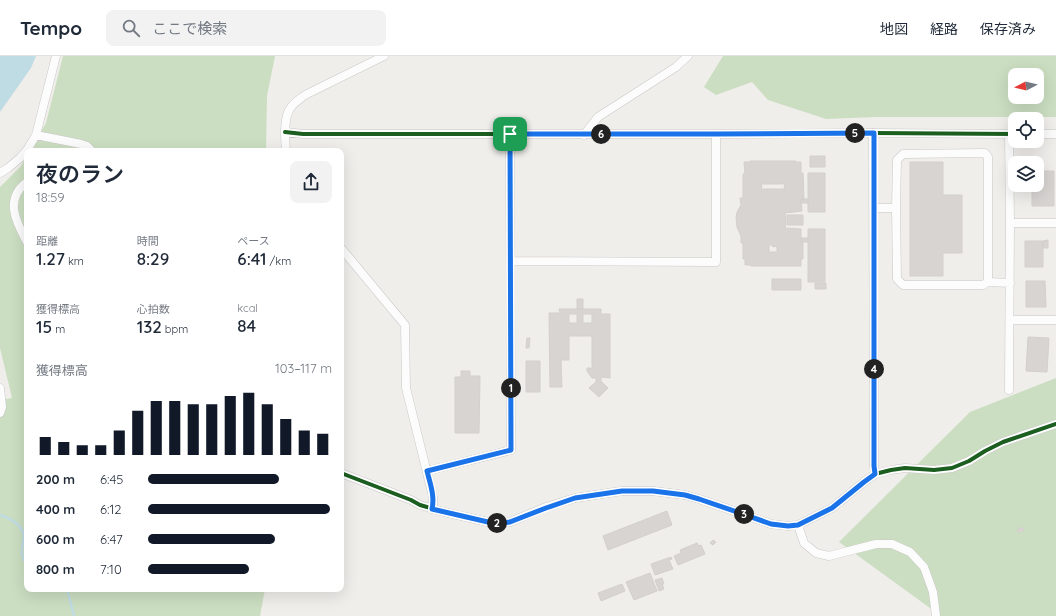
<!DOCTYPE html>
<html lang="ja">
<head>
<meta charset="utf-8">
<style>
	:root { --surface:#fff; --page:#f2f2f3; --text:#1f2937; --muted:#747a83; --line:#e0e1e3; --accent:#111827 }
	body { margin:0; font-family:Quicksand,"Noto Sans JP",sans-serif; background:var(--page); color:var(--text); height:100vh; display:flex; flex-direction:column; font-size:15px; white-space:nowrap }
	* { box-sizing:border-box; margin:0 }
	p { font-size:13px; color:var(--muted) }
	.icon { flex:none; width:22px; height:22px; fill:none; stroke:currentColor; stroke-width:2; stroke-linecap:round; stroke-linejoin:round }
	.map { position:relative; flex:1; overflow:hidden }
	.sheet { position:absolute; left:24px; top:92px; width:320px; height:444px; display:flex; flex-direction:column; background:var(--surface); border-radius:8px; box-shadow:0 4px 16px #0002 }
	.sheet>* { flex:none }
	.needle { width:26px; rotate:263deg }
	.buttons { position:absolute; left:1008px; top:12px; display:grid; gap:8px }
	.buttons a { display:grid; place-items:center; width:36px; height:36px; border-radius:8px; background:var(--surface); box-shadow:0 4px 16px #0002; font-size:20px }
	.pin { position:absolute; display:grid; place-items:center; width:34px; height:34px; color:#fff; margin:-17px; border-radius:8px; box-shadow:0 2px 6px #0006 }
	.km { position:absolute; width:20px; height:20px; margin:-10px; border-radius:50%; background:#222; color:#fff; font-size:11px; line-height:20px; text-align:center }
	.round { display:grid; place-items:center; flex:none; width:42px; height:42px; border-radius:8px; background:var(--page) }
	.head { display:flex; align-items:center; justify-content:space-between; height:68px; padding:0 12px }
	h1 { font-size:22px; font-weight:600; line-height:30px }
	.figures { display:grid; grid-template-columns:repeat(3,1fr); gap:6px; height:68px; padding:4px 12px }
	.figures div { display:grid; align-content:center }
	.figures b { font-size:17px; font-weight:600 }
	.figures small { font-size:11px; font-weight:400 }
	.figures p { font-size:11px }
	.chart { height:112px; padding:8px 12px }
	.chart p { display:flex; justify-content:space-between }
	.chart svg { width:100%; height:72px; margin-top:4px; stroke:var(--accent); stroke-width:6 }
	ul { padding:0 12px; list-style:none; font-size:13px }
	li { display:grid; grid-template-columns:64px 48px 1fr; align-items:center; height:30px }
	li i { height:10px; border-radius:5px; background:var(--accent) }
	header { display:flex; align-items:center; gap:24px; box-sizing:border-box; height:56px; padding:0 20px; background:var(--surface); border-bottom:1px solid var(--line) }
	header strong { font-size:19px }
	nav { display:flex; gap:22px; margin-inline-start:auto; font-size:14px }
	.search { width:280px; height:36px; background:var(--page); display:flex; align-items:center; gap:10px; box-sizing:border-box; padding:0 14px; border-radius:8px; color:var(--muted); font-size:15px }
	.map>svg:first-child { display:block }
	.forest { fill:#cbdec1; fill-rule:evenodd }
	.water { fill:#bfdbe3 }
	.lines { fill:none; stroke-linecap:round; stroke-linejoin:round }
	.stream { stroke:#bfdbe3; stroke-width:2.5 }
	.building { fill:#d7d4d2; stroke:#d3d0cc; fill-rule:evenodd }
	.minor-casing { stroke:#c9c8c7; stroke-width:9 }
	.minor { stroke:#fdfcfc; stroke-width:8 }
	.cycleway-casing { stroke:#fff; stroke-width:6 }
	.cycleway { stroke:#1b5e20; stroke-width:4 }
	.route-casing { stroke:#fff; stroke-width:8 }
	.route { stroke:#1a73e8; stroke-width:5 }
</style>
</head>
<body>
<header>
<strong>Tempo</strong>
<div class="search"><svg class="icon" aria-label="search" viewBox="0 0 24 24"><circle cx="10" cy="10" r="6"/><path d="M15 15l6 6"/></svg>ここで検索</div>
<nav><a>地図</a><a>経路</a><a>保存済み</a></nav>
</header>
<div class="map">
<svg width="1056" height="560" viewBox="0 0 1056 560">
	<rect width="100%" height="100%" fill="#f0eeeb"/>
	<!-- forest -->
	<path class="forest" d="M63 0H275L267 40 266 95H29L46 67Z
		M723 0H1056V61H877L826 63 768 44 752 26 716 39 704 31ZM1015 19H1037V41H1015Z
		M27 99V533H265L260 560H0V344L12 342 0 292V131L21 110Z
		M1056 322V560H941L839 486 970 356Z"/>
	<!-- water -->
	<path class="water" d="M0 0H36L31 12 0 56Z"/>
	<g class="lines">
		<!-- stream -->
		<path class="stream" d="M0 459C6 461 14 464 19 470 31 482 14 495 27 508
			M67 533 74 560"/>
	</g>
	<!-- building -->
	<path class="building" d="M810 100H825V111H810Z
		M750 105H796V106H801V117H803L804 143H801L802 155 785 157 786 166 785 172 801 173V186H803V203H801V210H751V209H745V203H743V187H741V180L737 171 736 162 737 156 741 149 740 142H743V118H745L744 106H750ZM761 128H785L784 131 785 133H761V132L762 131ZM769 189H772L773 191 777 190V196H769Z
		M910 106H943V139H962V197H943V220H910Z
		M1037 115H1054V150H1032V129H1037Z
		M808 117H825V156H808Z
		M801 143H808V147H801Z
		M787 159H803V169H787Z
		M808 173H825V226H808Z
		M801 182H808V186H801Z
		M1048 184V192H1043V185Z
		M1025 185H1043V211H1025Z
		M772 223H801V234H772Z
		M1026 225H1045L1046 251H1026Z
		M815 227H826V233H815Z
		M577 243H583V253H577Z
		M559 253H601V258H610V322L601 321V325L608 332 599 341 589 332 596 326V322H592L587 315V312H590L592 313V280H569V304H561L562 331H550L549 257H560ZM569 258H577V267H569ZM583 258H592V267H583Z
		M1028 281 1049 282 1047 316 1026 315Z
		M527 282H530L529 292H526Z
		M526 305H540V336H526Z
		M461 315H470V320H480L479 377H455V321H461Z
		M667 455 672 469 608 494 603 480Z
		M1022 471 1024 474 1019 477 1017 474Z
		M713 484 716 486 713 489 710 487Z
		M697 487 699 490 701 489 705 498 678 509 674 500 681 497 680 494Z
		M671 501 672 503 669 504 673 513 655 519 651 508Z
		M650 517 657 535 634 544 626 526Z
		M662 522 664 528H662L664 533 659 535 655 524Z
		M622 528 625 535 601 545 598 537Z"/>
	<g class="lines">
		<!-- minor casing -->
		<g class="minor-casing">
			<path id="minor" d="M285 76 303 78H716L873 77 1015 78
				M873 77 874 410 875 418
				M1009 78 1010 167 1009 334
				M1037 78H1056
				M36 79 81 88 87 90 92 95
				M584 79 598 61 676 11 688 0
				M286 95C285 83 283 61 291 51 295 46 300 43 305 39L384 0
				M0 117 8 112 20 102 27 94 36 79 56 0
				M27 126C4 143 16 166 27 186
				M873 152H896L897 104 903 98 985 97 988 101V226L1010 227
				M896 152 897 223 903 229H983L988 226
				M1010 167H1056
				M341 192 405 269 406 332 433 441V448L432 453
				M511 205 716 206V78
				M1010 264H1056
				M0 332 2 351 0 357
				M427 415 511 394 510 78
				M341 417 411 444 420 449 444 456 488 466 503 467 510 466 546 451 575 442 622 435H653L685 439 699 443 740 457 771 468 788 470 798 469 832 452 864 426 875 418 891 414 905 412 934 414 952 412 969 405 985 395 1003 386 1056 368
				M798 469 804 487 816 497 829 500 876 488H892L910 496 924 511 933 536 936 560"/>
		</g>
		<!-- minor -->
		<use href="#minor" class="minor"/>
		<!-- cycleway casing -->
		<g class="cycleway-casing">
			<path id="cycleway" d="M285 76 303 78H716L873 77 1015 78
				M341 417 411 444 420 449 444 456 488 466 503 467 510 466 546 451 575 442 622 435H653L685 439 699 443 740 457 771 468 788 470 798 469 832 452 864 426 875 418 891 414 905 412 934 414 952 412 969 405 985 395 1003 386 1056 368"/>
		</g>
		<!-- cycleway -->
		<use href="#cycleway" class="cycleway"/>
	</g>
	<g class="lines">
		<!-- route casing -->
		<g class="route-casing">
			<path id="route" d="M874 77V410L875 418 864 426 832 452 798 469 788 470 771 468 740 457 699 443 685 439 653 435H622L575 442 546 452 515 464 510 466 503 467 488 466 432 453C435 440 430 427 427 415L511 394 510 78H716Z"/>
		</g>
		<!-- route -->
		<use href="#route" class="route"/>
	</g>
</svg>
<div class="buttons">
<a><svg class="needle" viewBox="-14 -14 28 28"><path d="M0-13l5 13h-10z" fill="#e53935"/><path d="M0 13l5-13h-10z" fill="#747a83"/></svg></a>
<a><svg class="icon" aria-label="locate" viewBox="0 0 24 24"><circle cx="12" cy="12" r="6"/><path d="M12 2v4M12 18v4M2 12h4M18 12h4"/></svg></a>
<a><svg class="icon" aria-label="layers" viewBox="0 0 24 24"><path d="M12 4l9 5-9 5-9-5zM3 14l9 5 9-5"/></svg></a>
</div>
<div class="pin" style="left:510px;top:78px;background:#1e9e55"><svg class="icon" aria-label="arrive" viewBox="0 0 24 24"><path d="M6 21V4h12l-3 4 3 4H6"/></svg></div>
<b class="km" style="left:511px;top:332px">1</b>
<b class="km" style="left:497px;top:467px">2</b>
<b class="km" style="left:744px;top:458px">3</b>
<b class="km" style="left:874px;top:313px">4</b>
<b class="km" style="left:855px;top:77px">5</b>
<b class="km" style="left:601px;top:78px">6</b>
<section class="sheet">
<div class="head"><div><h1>夜のラン</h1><p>18:59</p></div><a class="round"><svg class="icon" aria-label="share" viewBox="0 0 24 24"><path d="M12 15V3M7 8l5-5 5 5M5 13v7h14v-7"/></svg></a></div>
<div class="figures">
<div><p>距離</p><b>1.27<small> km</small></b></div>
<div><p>時間</p><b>8:29</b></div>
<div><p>ペース</p><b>6:41<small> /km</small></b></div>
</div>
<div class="figures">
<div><p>獲得標高</p><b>15<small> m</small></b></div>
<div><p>心拍数</p><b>132<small> bpm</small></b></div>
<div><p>kcal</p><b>84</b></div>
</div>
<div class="chart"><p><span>獲得標高</span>103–117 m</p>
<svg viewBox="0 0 160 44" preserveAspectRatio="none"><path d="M5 44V33M15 44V36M25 44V38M35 44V38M45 44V29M55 44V17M65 44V11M75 44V11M85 44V13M95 44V13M105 44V8M115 44V6M125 44V13M135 44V22M145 44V29M155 44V31"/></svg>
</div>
<ul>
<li><b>200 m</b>6:45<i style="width:71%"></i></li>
<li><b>400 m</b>6:12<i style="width:99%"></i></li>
<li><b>600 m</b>6:47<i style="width:69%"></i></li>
<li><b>800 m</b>7:10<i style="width:55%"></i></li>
</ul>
</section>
</div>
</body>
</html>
